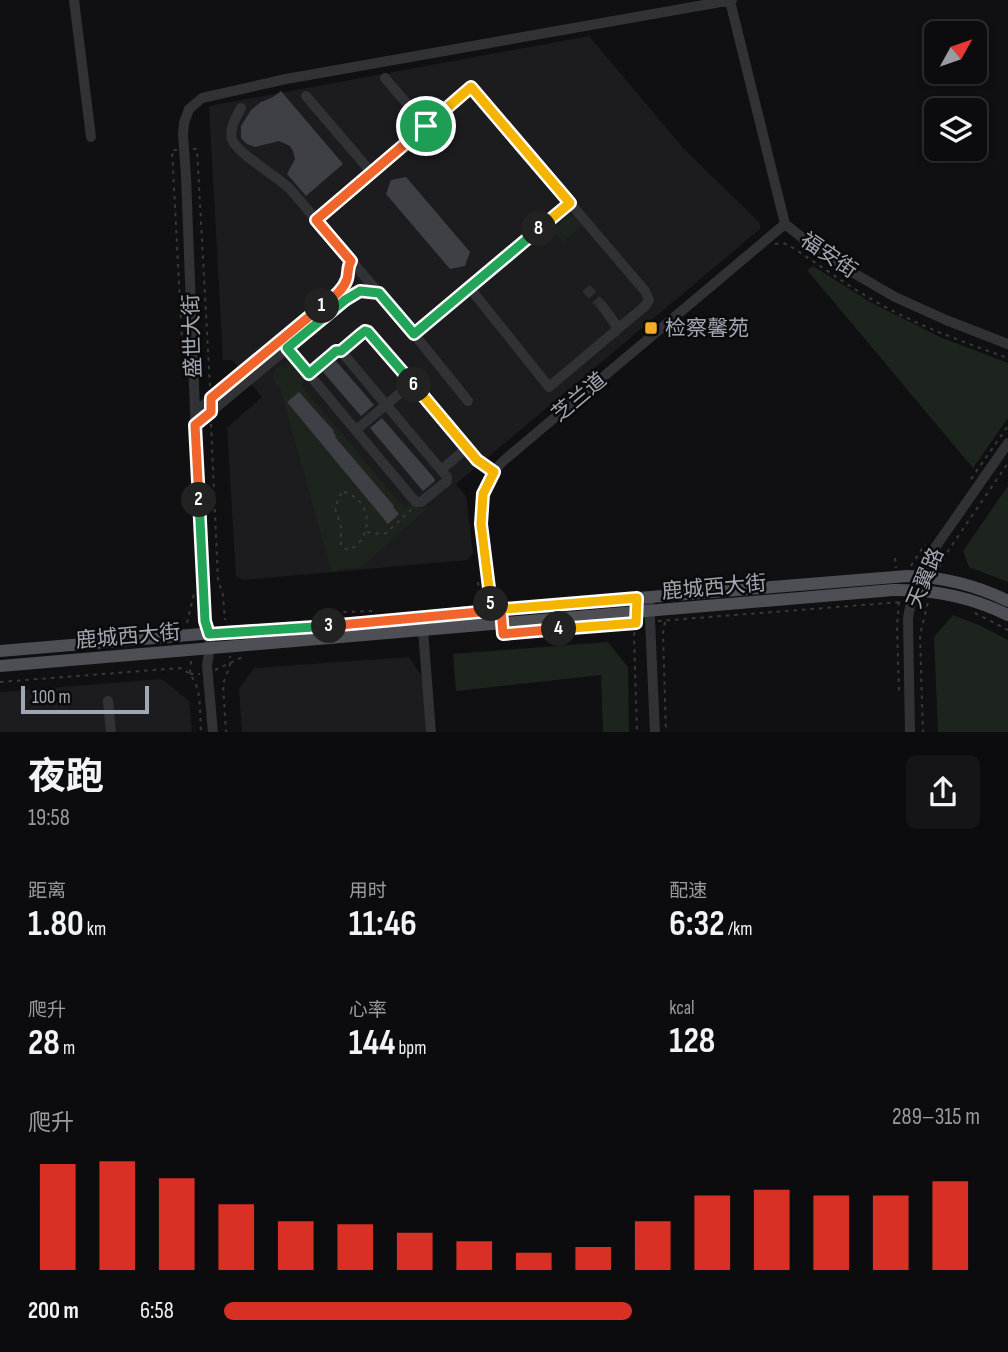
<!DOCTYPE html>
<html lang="zh">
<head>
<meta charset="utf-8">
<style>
	:root { --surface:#0c0c0e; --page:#151517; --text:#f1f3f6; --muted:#9a9b9e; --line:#2c2c2e; --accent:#d93025 }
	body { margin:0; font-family:"Sofia Sans Condensed","Noto Sans SC",sans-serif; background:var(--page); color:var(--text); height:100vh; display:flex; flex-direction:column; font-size:26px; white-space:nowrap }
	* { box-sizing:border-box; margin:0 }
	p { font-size:23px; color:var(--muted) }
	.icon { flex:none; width:38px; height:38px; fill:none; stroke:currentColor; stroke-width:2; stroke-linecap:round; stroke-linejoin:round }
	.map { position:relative; height:732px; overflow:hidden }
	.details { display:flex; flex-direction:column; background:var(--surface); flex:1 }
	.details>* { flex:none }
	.needle { width:46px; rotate:50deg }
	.controls { position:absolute; left:924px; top:21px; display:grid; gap:14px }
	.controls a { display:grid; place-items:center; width:63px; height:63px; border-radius:10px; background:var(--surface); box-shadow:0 4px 10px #0003,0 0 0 2px var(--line); font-size:35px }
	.scale { position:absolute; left:21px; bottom:18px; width:128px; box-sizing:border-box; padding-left:7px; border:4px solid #a1a7b2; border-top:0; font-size:19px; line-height:24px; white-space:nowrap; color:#a1a7b2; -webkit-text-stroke:5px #0b0b0c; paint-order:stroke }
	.pin { position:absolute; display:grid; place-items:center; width:60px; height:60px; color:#fff; margin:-30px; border:4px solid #fff; border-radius:50%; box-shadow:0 2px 7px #0007 }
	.km { position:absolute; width:35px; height:35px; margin:-18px; border-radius:50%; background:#222; color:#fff; font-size:19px; line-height:35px; text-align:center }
	.round { display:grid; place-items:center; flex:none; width:74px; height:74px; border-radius:10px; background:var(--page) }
	.head { display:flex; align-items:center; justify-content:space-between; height:119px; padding:0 28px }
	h1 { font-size:38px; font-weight:700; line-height:52px }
	.stats { display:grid; grid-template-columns:repeat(3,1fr); gap:10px; height:119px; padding:7px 28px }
	.stats div { display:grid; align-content:center }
	.stats b { font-size:35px; font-weight:700 }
	.stats small { font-size:19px; font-weight:400 }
	.stats p { font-size:19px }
	.chart { height:196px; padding:14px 28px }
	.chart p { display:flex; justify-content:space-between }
	.chart svg { width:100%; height:126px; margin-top:7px; stroke:var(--accent); stroke-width:6 }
	ul { padding:0 28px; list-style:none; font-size:23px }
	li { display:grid; grid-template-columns:112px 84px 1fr; align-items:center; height:52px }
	li i { height:18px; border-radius:9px; background:var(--accent) }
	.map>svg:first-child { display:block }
	.built { fill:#1c1c1e }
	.green { fill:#1c241d }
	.building { fill:#3f4045 }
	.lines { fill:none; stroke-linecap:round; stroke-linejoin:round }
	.minor-tunnel { stroke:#2d2e32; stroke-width:10; stroke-dasharray:10 5; stroke-linecap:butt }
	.path { stroke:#37393d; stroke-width:2; stroke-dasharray:3.5 5; stroke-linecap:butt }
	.minor { stroke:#313236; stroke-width:10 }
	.major { stroke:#4d4f55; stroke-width:12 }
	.split-1-casing { stroke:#fff; stroke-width:14 }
	.split-2-casing { stroke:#fff; stroke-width:14 }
	.split-3-casing { stroke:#fff; stroke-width:14 }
	.split-4-casing { stroke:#fff; stroke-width:14 }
	.split-5-casing { stroke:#fff; stroke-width:14 }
	.split-6-casing { stroke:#fff; stroke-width:14 }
	.split-7-casing { stroke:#fff; stroke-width:14 }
	.split-8-casing { stroke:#fff; stroke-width:14 }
	.split-9-casing { stroke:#fff; stroke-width:14 }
	.split-1 { stroke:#f0652b; stroke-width:9 }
	.split-2 { stroke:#f0652b; stroke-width:9 }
	.split-3 { stroke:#22a559; stroke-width:9 }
	.split-4 { stroke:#f0652b; stroke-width:9 }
	.split-5 { stroke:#f5b400; stroke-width:9 }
	.split-6 { stroke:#f5b400; stroke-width:9 }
	.split-7 { stroke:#22a559; stroke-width:9 }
	.split-8 { stroke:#22a559; stroke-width:9 }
	.split-9 { stroke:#f5b400; stroke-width:9 }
	.poi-dot { fill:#f2ac28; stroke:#0b0b0c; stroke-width:2.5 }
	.labels { text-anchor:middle; stroke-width:5; stroke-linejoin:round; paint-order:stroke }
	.street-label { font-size:21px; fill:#a1a7b2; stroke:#0b0b0c }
	.poi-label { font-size:21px; fill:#a1a7b2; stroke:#0b0b0c; text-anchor:start }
</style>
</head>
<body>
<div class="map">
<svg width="1008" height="733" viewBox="0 0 1008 733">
	<rect width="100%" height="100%" fill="#101012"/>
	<!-- built -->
	<path class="built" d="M589 36 684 149 760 223V229L456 484 466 496 473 553 468 560 243 580 236 576 227 428 262 397 232 360H223L209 106Z
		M409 657 423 678 427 732H242L239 689 254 668Z
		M162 679 189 701 192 732 0 733V692Z"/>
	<!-- green -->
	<path class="green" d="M568 216 575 217 582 225 563 242 552 230Z
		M813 266 872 303 940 337 1008 363V418L973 468 807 270Z
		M292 359 305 381 301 385 404 508 411 503 418 508 429 507 360 568 339 569 334 572 331 570 279 385H276C273 378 272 372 278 366H283Z
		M1008 486V582L969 567 963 551Z
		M953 615 981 626 1008 640V732H938L934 637Z
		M608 642 628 667 629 732H603L601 675 456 691 453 654Z"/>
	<!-- building -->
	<path class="building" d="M281 91 343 164 306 196 287 174 295 159 293 151 290 146 279 141 255 147 247 144 241 138V126L251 110 261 102 273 97Z
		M406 177 470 252 465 266 450 269 386 194 391 180Z
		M336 361 374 405 361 416 323 372Z
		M299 392 334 431 333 432 336 436 335 437 394 506 393 507 399 514 388 524 287 402Z
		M382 418 434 478 435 481 423 491 370 428Z"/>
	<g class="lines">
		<!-- minor-tunnel -->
		<path class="minor-tunnel" d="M586 288 603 307"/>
		<!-- path -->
		<path class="path" d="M193 149H197L210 387
			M177 150H172L182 340
			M775 244 783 243 790 246C824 268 856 292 891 310 929 330 969 344 1008 358
			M211 424 218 580 223 595 225 620
			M971 479 1008 426
			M344 492C373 500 374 538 349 550L343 548 341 544V527L335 508 340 495Z
			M367 532 381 534 386 533 411 510
			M895 558 896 568
			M911 566 925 544
			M939 567 948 551 1008 463
			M478 582 480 601
			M899 602 897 626 899 694
			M975 613 1008 630
			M318 615 341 612 372 611
			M658 621 901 602
			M665 622 663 633 666 733
			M187 623 194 594
			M636 624 634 635 637 733
			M215 670 245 656
			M190 673 191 661
			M190 674H200
			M0 682 180 668C204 677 199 711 201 733
			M226 733 223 684 230 665V656
			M923 733 920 635 928 602"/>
		<!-- minor -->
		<path class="minor" d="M74 0 91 137
			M730 1 785 224 819 251 850 271 895 297 946 320 1008 344
			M385 78 426 126
			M306 96 371 172
			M241 108C236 117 229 129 232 139 235 152 277 176 290 189L414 334 570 203
			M316 220 471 87 645 291 649 300 645 306 549 387 469 287
			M603 307 616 325 615 332
			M414 334 468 401
			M287 348 414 500 416 502H421L447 481V477L341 351H336L309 374
			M341 351 361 334 365 331 368 332 477 460 494 472
			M195 412 341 291 346 281 348 266 351 261
			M195 425 349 297 360 291 379 294
			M356 430 412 383
			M441 470 467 448
			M649 597 655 733
			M492 614C490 570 465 508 496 469 503 460 512 454 521 446L785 224
			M423 630 431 733
			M108 701 111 733
			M213 733 207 665 210 648 209 634 205 621 195 412 186 176 183 135 184 123 189 109 202 98 286 79 732 0
			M910 733 908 618 911 602 925 567 934 549 1008 443"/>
		<!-- major -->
		<path class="major" d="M0 651 225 632 344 625 479 611 907 576C943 577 976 585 1008 601
			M0 666 893 590C934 589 971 597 1008 615"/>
	</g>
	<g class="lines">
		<!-- split-1 casing -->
		<g class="split-1-casing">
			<path id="split-1" d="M322 306C332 298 343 291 347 279 349 272 347 268 351 261L316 220 426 126"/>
		</g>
		<!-- split-2 casing -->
		<g class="split-2-casing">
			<path id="split-2" d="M199 500 195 425 211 412V398L322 306"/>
		</g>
		<!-- split-3 casing -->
		<g class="split-3-casing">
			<path id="split-3" d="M199 500 205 621 209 634 329 626"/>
		</g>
		<!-- split-4 casing -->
		<g class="split-4-casing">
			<path id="split-4" d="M329 626 501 610 503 634 559 629"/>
		</g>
		<!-- split-5 casing -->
		<g class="split-5-casing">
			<path id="split-5" d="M491 604 492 610 637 598 636 623 559 629"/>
		</g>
		<!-- split-6 casing -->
		<g class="split-6-casing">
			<path id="split-6" d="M414 385 477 460 494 472 483 494 481 524 491 604"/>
		</g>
		<!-- split-7 casing -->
		<g class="split-7-casing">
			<path id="split-7" d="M345 300 287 348 309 374 336 351H341L361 334 365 331 368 332 414 385"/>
		</g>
		<!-- split-8 casing -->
		<g class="split-8-casing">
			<path id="split-8" d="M345 300 360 291 379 293 414 334 539 229"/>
		</g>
		<!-- split-9 casing -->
		<g class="split-9-casing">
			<path id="split-9" d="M426 126 471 87 570 203 539 229"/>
		</g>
		<!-- split-1 -->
		<use href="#split-1" class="split-1"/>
		<!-- split-2 -->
		<use href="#split-2" class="split-2"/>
		<!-- split-3 -->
		<use href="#split-3" class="split-3"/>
		<!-- split-4 -->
		<use href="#split-4" class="split-4"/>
		<!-- split-5 -->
		<use href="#split-5" class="split-5"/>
		<!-- split-6 -->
		<use href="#split-6" class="split-6"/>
		<!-- split-7 -->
		<use href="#split-7" class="split-7"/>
		<!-- split-8 -->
		<use href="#split-8" class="split-8"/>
		<!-- split-9 -->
		<use href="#split-9" class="split-9"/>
	</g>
	<!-- markers -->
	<rect class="poi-dot" x="644" y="321" width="14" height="14" rx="3.5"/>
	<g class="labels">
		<!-- street labels -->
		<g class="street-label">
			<text transform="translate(829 255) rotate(34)" y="7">福安街</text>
			<text transform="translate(192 336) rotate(-92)" y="7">盛世大街</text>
			<text transform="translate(579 397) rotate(-40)" y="7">芝兰道</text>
			<text transform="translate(925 578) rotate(-67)" y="7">天翼路</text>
			<text transform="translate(714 587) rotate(-5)" y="7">鹿城西大街</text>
			<text transform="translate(128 636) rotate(-5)" y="7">鹿城西大街</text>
		</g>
		<!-- poi labels -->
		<g class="poi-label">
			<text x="665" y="335">检察馨苑</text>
		</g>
	</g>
</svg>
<div class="controls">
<a><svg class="needle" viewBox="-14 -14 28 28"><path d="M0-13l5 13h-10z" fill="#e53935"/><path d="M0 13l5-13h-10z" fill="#9a9b9e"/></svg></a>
<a><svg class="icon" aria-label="layers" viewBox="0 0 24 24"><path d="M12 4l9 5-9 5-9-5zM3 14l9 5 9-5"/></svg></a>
</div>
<div class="scale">100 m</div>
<div class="pin" style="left:426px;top:126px;background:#1e9e55"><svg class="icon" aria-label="arrive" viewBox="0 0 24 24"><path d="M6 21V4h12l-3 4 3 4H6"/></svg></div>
<b class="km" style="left:322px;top:306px">1</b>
<b class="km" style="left:199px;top:500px">2</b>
<b class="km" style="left:329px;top:626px">3</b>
<b class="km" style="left:559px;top:629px">4</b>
<b class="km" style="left:491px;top:604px">5</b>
<b class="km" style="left:414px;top:385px">6</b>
<b class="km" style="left:539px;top:229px">8</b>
</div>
<section class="details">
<div class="head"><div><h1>夜跑</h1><p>19:58</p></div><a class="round"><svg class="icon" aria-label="share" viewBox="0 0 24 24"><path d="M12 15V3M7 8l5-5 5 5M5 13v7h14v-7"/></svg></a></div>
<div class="stats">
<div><p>距离</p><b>1.80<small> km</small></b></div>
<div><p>用时</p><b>11:46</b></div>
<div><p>配速</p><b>6:32<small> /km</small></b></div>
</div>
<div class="stats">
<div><p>爬升</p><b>28<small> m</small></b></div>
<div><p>心率</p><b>144<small> bpm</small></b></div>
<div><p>kcal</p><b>128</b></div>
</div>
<div class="chart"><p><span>爬升</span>289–315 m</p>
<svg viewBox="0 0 160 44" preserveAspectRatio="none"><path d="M5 44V7M15 44V6M25 44V12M35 44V21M45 44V27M55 44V28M65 44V31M75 44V34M85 44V38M95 44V36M105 44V27M115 44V18M125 44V16M135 44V18M145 44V18M155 44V13"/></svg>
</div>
<ul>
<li><b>200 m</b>6:58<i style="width:54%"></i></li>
</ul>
</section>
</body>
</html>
